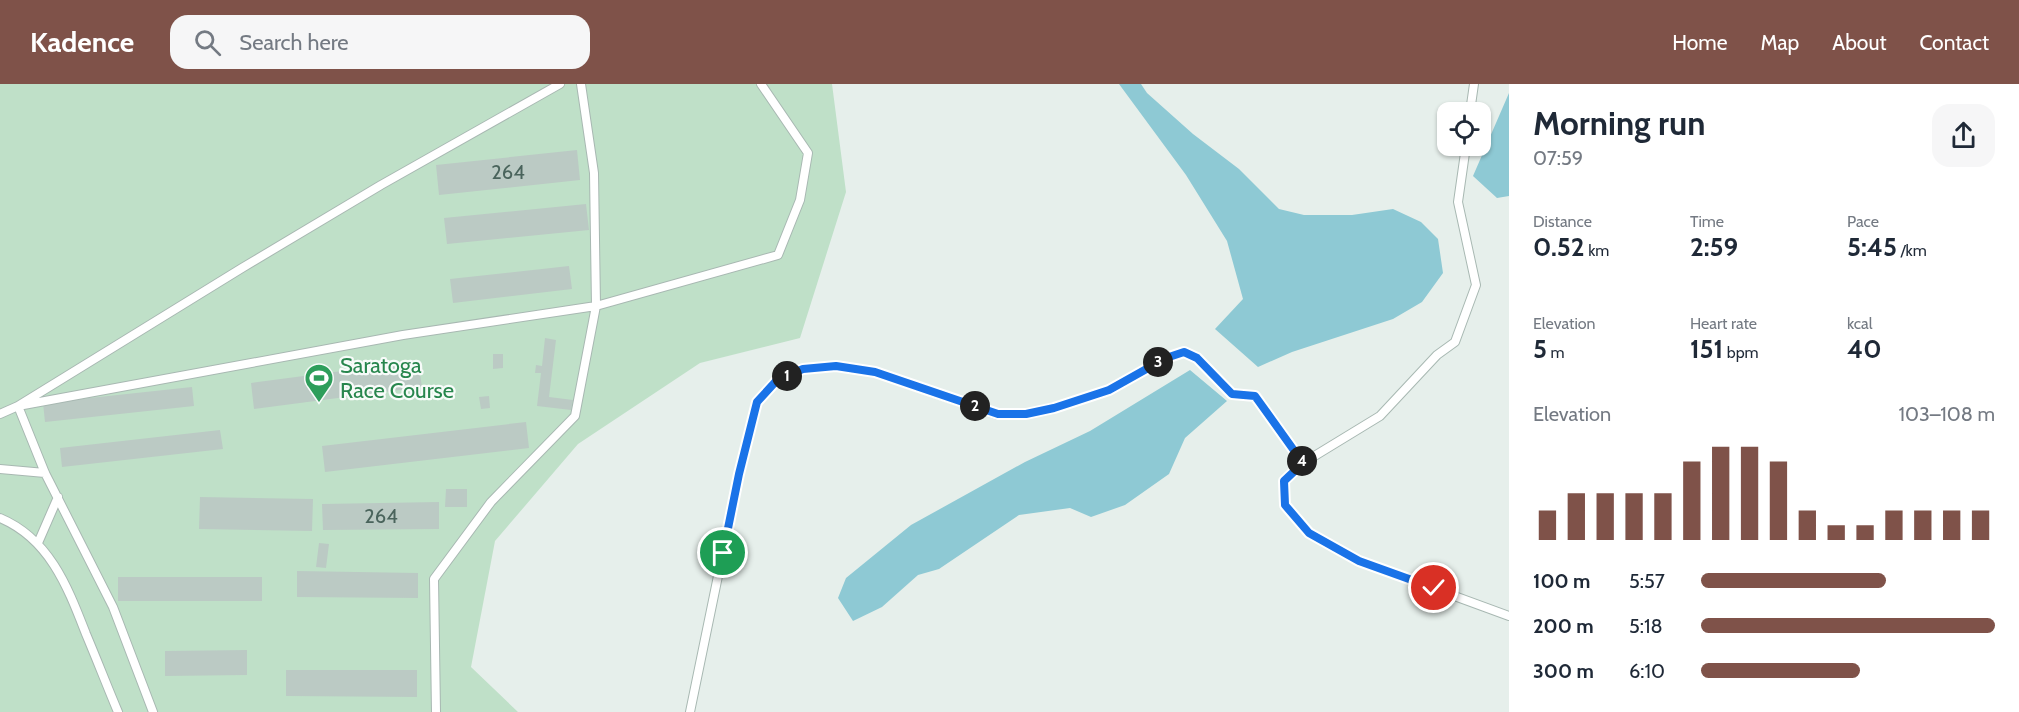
<!DOCTYPE html>
<html lang="en">
<head>
<meta charset="utf-8">
<style>
	:root { --surface:#fff; --page:#f6f6f7; --text:#1f2937; --muted:#747a83; --accent:#7f5249 }
	body { margin:0; font-family:Cabin,sans-serif; background:var(--page); color:var(--text); height:100vh; display:flex; flex-direction:column; font-size:22px; white-space:nowrap }
	* { box-sizing:border-box; margin:0 }
	p { font-size:20px; color:var(--muted) }
	.icon { flex:none; width:33px; height:33px; fill:none; stroke:currentColor; stroke-width:2; stroke-linecap:round; stroke-linejoin:round }
	.map { position:relative; flex:1; overflow:hidden }
	.drawer { display:flex; flex-direction:column; background:var(--surface); width:510px }
	.drawer>* { flex:none }
	.tools { position:absolute; left:1437px; top:18px; display:grid; gap:12px }
	.tools a { display:grid; place-items:center; width:54px; height:54px; border-radius:12px; background:var(--surface); box-shadow:0 2px 4px #0004; font-size:30px }
	.pin { position:absolute; display:grid; place-items:center; width:51px; height:51px; color:#fff; margin:-26px; border:3px solid #fff; border-radius:50%; box-shadow:0 2px 6px #0007 }
	.km { position:absolute; width:30px; height:30px; margin:-15px; border-radius:50%; background:#222; color:#fff; font-size:16px; line-height:30px; text-align:center }
	.round { display:grid; place-items:center; flex:none; width:63px; height:63px; border-radius:18px; background:var(--page) }
	.head { display:flex; align-items:center; justify-content:space-between; height:102px; padding:0 24px }
	h1 { font-size:33px; font-weight:700; line-height:45px }
	.figures { display:grid; grid-template-columns:repeat(3,1fr); gap:9px; height:102px; padding:6px 24px }
	.figures div { display:grid; align-content:center }
	.figures b { font-size:26px; font-weight:700 }
	.figures small { font-size:16px; font-weight:400 }
	.figures p { font-size:16px }
	.chart { height:168px; padding:12px 24px }
	.chart p { display:flex; justify-content:space-between }
	.chart svg { width:100%; height:108px; margin-top:6px; stroke:var(--accent); stroke-width:6 }
	ul { padding:0 24px; list-style:none; font-size:20px }
	li { display:grid; grid-template-columns:96px 72px 1fr; align-items:center; height:45px }
	li i { height:15px; border-radius:8px; background:var(--accent) }
	header { display:flex; align-items:center; gap:36px; box-sizing:border-box; height:84px; padding:0 30px; background:var(--accent); color:#fff }
	header strong { font-size:28px }
	nav { display:flex; gap:33px; margin-inline-start:auto; font-size:21px }
	.search { width:420px; height:54px; background:var(--page); display:flex; align-items:center; gap:15px; box-sizing:border-box; padding:0 21px; border-radius:18px; color:var(--muted); font-size:22px }
	main { display:flex; flex:1; min-height:0 }
	.map>svg:first-child { display:block }
	.green { fill:#bfe0c8 }
	.water { fill:#8ec9d4 }
	.building { fill:#bbcac4 }
	.lines { fill:none; stroke-linecap:round; stroke-linejoin:round }
	.service-casing { stroke:#a8b8b2; stroke-width:10 }
	.service { stroke:#fff; stroke-width:8 }
	.route-casing { stroke:#fff; stroke-width:12 }
	.route { stroke:#1a73e8; stroke-width:8 }
	.labels { text-anchor:middle; stroke-width:4.5; stroke-linejoin:round; paint-order:stroke }
	.number-label { font-size:20px; fill:#4a645c }
	.leisure-label { font-size:22px; fill:#27864d; stroke:#f7fbf9; text-anchor:start }
</style>
</head>
<body>
<header>
<strong>Kadence</strong>
<div class="search"><svg class="icon" aria-label="search" viewBox="0 0 24 24"><circle cx="10" cy="10" r="6"/><path d="M15 15l6 6"/></svg>Search here</div>
<nav><a>Home</a><a>Map</a><a>About</a><a>Contact</a></nav>
</header>
<main>
<div class="map">
<svg width="1509" height="628" viewBox="0 0 1509 628">
	<rect width="100%" height="100%" fill="#e6efeb"/>
	<!-- green -->
	<path class="green" d="M0 0H832L846 108 800 254 700 279 578 360 495 457 471 583 518 628H0Z"/>
	<!-- water -->
	<path class="water" d="M1119 0H1141L1147 9 1193 50 1239 85 1279 125 1304 131H1352L1393 125 1421 138 1438 155 1443 189 1422 218 1393 235 1292 268 1258 283 1215 245 1243 215 1227 157 1186 91Z
		M1509 9V112L1497 114 1473 92Z
		M1190 286 1227 317 1185 354 1169 390 1125 421 1091 433 1070 424 1019 431 939 485 918 491 882 523 853 537 838 514 846 494 911 441 1025 378 1090 347Z"/>
	<!-- building -->
	<path class="building" d="M577 66 580 96 439 111 436 81Z
		M586 120 589 146 447 160 444 134Z
		M569 182 572 205 453 219 450 195Z
		M545 254 556 256 549 313 573 316 571 326 537 322 541 289H535L536 281 542 282Z
		M493 270H503V284L493 285Z
		M418 277 422 303 254 325 251 299Z
		M192 303 194 322 45 338 43 319Z
		M489 312 490 324 481 325 479 313Z
		M526 338 529 364 325 388 322 362Z
		M220 346 223 365 62 383 60 364Z
		M446 405H467V423H445Z
		M200 413 313 415 312 447 199 445Z
		M439 418V445L323 446 322 420Z
		M319 459 329 460 326 484 316 483Z
		M297 487 418 489V514L297 513Z
		M118 493H262V517H118Z
		M247 566V591L165 592V567Z
		M286 586H417V613L286 612Z"/>
	<g class="lines">
		<!-- service casing -->
		<g class="service-casing">
			<path id="service" d="M1470 28 1474 0
				M1466 62 1458 118 1476 201 1455 258 1437 271 1380 332 1303 379 1284 397 1285 421 1309 449 1359 477 1509 532
				M0 330 18 322 242 184 381 101 560 0
				M0 385 45 389
				M0 434C50 455 68 504 86 550 97 576 107 602 118 628
				M38 459 58 413
				M153 628 113 523 45 389 18 322 403 251 596 222 778 171 800 116 808 69 761 0
				M436 628 434 495 491 418 575 332 596 222 594 89 581 0
				M690 628 739 390 757 318 778 295 803 285 836 282 875 288 998 331 1026 330 1054 324 1109 306 1166 274 1184 268 1197 274 1232 310 1255 312 1303 379"/>
		</g>
		<!-- service -->
		<use href="#service" class="service"/>
	</g>
	<g class="lines">
		<!-- route casing -->
		<g class="route-casing">
			<path id="route" d="M723 469 739 390 757 318 778 295 803 285 836 282 875 288 998 330H1026L1054 324 1109 306 1166 274 1184 268 1197 274 1232 310 1255 312 1303 379 1284 397 1285 421 1309 449 1359 477 1434 504"/>
		</g>
		<!-- route -->
		<use href="#route" class="route"/>
	</g>
	<!-- icons -->
	<defs>
		<g id="stadium-pin" transform="scale(1.5)"><path d="M0 17L-7.5 6A9.5 9.5 0 1 1 7.5 6Z" fill="#2e9e5b" stroke="#f7fbf9"/><path d="M0-5a6.5 5 0 1 0 0 10a6.5 5 0 1 0 0-10ZM-3.5-1.8h7v3.6h-7Z" fill="#fff"/></g>
	</defs>
	<g fill-rule="evenodd">
		<use href="#stadium-pin" x="319" y="294"/>
	</g>
	<g class="labels">
		<!-- number labels -->
		<g class="number-label">
			<text x="508" y="95">264</text>
			<text x="381" y="439">264</text>
		</g>
		<!-- leisure labels -->
		<g class="leisure-label">
			<text x="340" y="289">Saratoga<tspan x="340" dy="25">Race Course</tspan></text>
		</g>
	</g>
</svg>
<div class="tools">
<a><svg class="icon" aria-label="locate" viewBox="0 0 24 24"><circle cx="12" cy="12" r="6"/><path d="M12 2v4M12 18v4M2 12h4M18 12h4"/></svg></a>
</div>
<div class="pin" style="left:723px;top:469px;background:#1e9e55"><svg class="icon" aria-label="arrive" viewBox="0 0 24 24"><path d="M6 21V4h12l-3 4 3 4H6"/></svg></div>
<div class="pin" style="left:1434px;top:504px;background:#d93025"><svg class="icon" aria-label="check" viewBox="0 0 24 24"><path d="M5 12l5 5 9-10"/></svg></div>
<b class="km" style="left:787px;top:292px">1</b>
<b class="km" style="left:975px;top:322px">2</b>
<b class="km" style="left:1158px;top:278px">3</b>
<b class="km" style="left:1302px;top:377px">4</b>
</div>
<section class="drawer">
<div class="head"><div><h1>Morning run</h1><p>07:59</p></div><a class="round"><svg class="icon" aria-label="share" viewBox="0 0 24 24"><path d="M12 15V3M7 8l5-5 5 5M5 13v7h14v-7"/></svg></a></div>
<div class="figures">
<div><p>Distance</p><b>0.52<small> km</small></b></div>
<div><p>Time</p><b>2:59</b></div>
<div><p>Pace</p><b>5:45<small> /km</small></b></div>
</div>
<div class="figures">
<div><p>Elevation</p><b>5<small> m</small></b></div>
<div><p>Heart rate</p><b>151<small> bpm</small></b></div>
<div><p>kcal</p><b>40</b></div>
</div>
<div class="chart"><p><span>Elevation</span>103–108 m</p>
<svg viewBox="0 0 160 44" preserveAspectRatio="none"><path d="M5 44V32M15 44V25M25 44V25M35 44V25M45 44V25M55 44V12M65 44V6M75 44V6M85 44V12M95 44V32M105 44V38M115 44V38M125 44V32M135 44V32M145 44V32M155 44V32"/></svg>
</div>
<ul>
<li><b>100 m</b>5:57<i style="width:63%"></i></li>
<li><b>200 m</b>5:18<i style="width:100%"></i></li>
<li><b>300 m</b>6:10<i style="width:54%"></i></li>
</ul>
</section>
</main>
</body>
</html>
